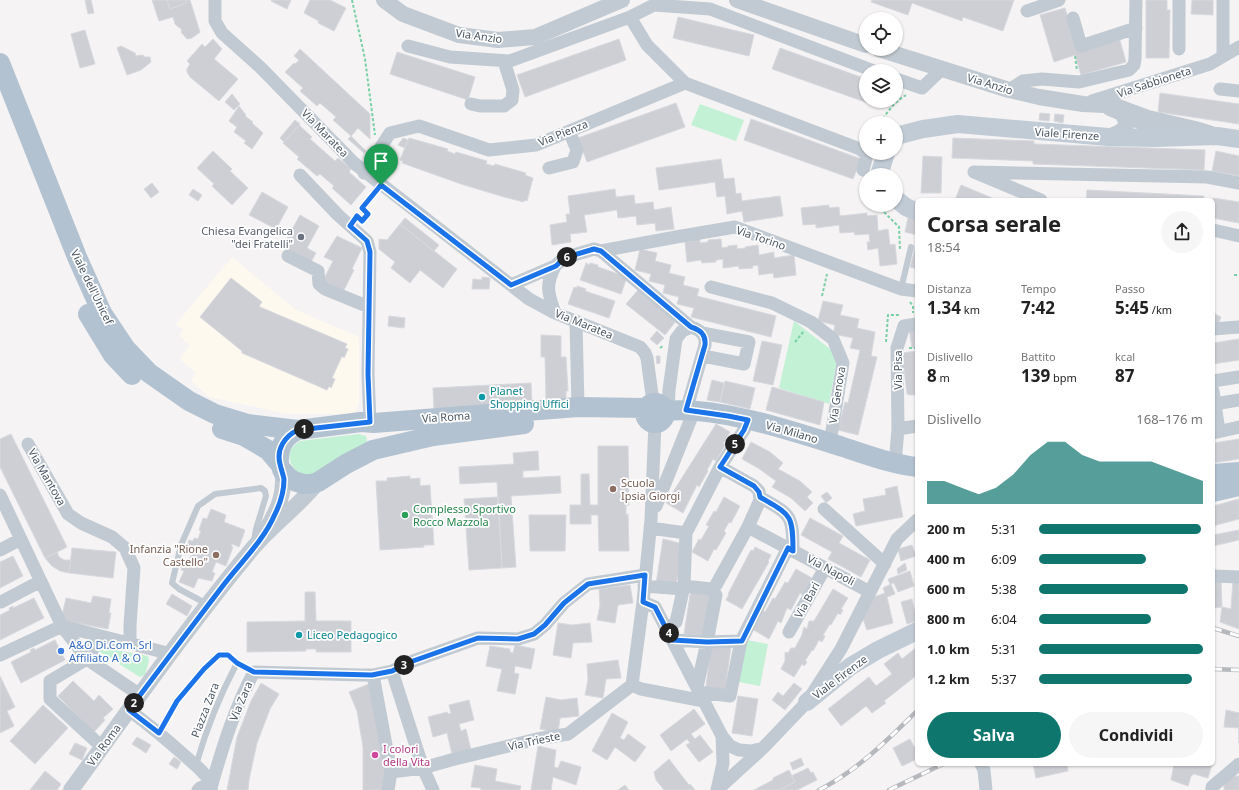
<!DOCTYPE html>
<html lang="it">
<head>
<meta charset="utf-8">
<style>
	:root { --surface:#fff; --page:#f6f6f6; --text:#222; --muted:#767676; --accent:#0f766e }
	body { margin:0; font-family:"Noto Sans",sans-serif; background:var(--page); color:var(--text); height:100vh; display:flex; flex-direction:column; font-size:15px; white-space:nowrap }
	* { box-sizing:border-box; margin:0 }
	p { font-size:13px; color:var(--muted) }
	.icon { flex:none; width:22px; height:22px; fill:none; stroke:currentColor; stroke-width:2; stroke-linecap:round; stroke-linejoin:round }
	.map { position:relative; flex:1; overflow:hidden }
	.panel { position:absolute; left:915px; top:198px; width:300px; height:568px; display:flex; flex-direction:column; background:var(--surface); border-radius:6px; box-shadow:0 1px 3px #0004 }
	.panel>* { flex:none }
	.fabs { position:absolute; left:859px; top:12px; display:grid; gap:8px }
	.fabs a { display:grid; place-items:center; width:44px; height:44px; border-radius:50%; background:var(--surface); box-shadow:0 1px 3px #0004; font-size:20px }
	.pin { position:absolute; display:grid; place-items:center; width:34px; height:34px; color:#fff; margin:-41px -17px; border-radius:50% 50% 50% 0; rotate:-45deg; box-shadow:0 0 4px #0007 }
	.pin .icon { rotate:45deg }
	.km { position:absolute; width:20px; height:20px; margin:-10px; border-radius:50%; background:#222; color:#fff; font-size:11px; line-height:20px; text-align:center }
	.round { display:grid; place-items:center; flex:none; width:42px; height:42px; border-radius:21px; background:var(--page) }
	.headline { display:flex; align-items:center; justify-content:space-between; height:68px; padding:0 12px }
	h1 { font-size:22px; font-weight:700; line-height:30px }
	.metrics { display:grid; grid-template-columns:repeat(3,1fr); gap:6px; height:68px; padding:4px 12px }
	.metrics div { display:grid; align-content:center }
	.metrics b { font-size:17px; font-weight:700 }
	.metrics small { font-size:11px; font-weight:400 }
	.metrics p { font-size:11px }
	.chart { height:112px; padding:8px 12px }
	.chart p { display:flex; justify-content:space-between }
	.chart svg { width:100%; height:72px; margin-top:4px; fill:var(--accent); opacity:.7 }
	.action { display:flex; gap:8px; margin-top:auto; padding:8px 12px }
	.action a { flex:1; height:46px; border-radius:24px; background:var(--accent); color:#fff; font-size:16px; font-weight:700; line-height:46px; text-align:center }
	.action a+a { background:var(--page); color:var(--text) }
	ul { padding:0 12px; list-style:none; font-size:13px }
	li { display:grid; grid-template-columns:64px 48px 1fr; align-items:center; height:30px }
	li i { height:10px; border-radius:5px; background:var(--accent) }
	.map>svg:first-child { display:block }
	.commercial { fill:#fdf9ef }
	.green { fill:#c3f1d5 }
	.building { fill:#cdcfd5; stroke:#d7d9de }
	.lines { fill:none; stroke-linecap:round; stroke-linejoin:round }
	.path { stroke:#7ad0a6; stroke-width:2; stroke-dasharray:3 2; stroke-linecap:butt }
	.service { stroke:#c1cad2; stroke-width:6 }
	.minor { stroke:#c1cad2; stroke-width:13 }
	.tertiary { stroke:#c1cad2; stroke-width:16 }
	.secondary { stroke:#c1cbd6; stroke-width:18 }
	.primary { stroke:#b3c2d1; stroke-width:20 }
	.rail-casing { stroke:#b5b8bd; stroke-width:4.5 }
	.rail { stroke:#fff; stroke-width:3; stroke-dasharray:9; stroke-linecap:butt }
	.route-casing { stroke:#fff; stroke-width:8 }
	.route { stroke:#1a73e8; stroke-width:5 }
	.worship-dot { fill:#6b7280; stroke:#fff; stroke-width:1.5 }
	.culture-dot { fill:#0f9aa8; stroke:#fff; stroke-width:1.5 }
	.education-dot { fill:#8d6e63; stroke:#fff; stroke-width:1.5 }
	.leisure-dot { fill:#2e9e5b; stroke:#fff; stroke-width:1.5 }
	.shop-dot { fill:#3f7fe0; stroke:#fff; stroke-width:1.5 }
	.hotel-dot { fill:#d1479c; stroke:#fff; stroke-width:1.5 }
	.labels { text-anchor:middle; stroke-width:3.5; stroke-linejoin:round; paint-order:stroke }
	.street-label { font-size:11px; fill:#4a5661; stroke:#fff }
	.worship-label { font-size:11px; fill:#5b616d; stroke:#fff; text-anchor:end }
	.culture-label { font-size:11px; fill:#0d838f; stroke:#fff; text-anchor:start }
	.education-label { font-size:11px; fill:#785e54; stroke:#fff; text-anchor:start }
	.leisure-label { font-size:11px; fill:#27864d; stroke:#fff; text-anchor:start }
	.shop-label { font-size:11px; fill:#366cbe; stroke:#fff; text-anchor:start }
	.hotel-label { font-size:11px; fill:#b23c85; stroke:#fff; text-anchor:start }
</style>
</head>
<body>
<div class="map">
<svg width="1239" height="790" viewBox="0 0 1239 790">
	<rect width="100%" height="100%" fill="#f5f3f3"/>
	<!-- commercial -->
	<path class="commercial" d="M232 257 296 310 359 337V403L355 412 351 414H287L209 397 191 381 196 373 180 359 190 345 179 336 183 330 176 324Z"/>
	<!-- green -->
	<path class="green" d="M700 104 744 120 736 141 691 125Z
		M794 321 838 355 829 404 779 388Z
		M359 434 366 436 367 441 366 444 316 475H299C288 462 284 452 300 441Z
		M746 640 768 644 760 686 739 682Z
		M101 647 148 656 149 661 145 675 140 677 98 651Z"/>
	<!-- building -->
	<path class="building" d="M85 0H91L94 13 88 14Z
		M152 0H167L170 9 186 3 185 0H190L200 32 192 38 187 39 181 32 182 30 175 24 173 17 159 21Z
		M167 0H185L186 3 170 9Z
		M272 0H291L287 9 271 1Z
		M310 0H330L346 8 334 31 318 23 319 21 304 13Z
		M872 0H1014L1003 31 963 17 962 21 912 3 908 15 871 2Z
		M1146 0H1167V10H1170L1169 58H1146Z
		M1192 0H1213V15L1191 14Z
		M1065 8 1077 50 1119 37 1126 62 1081 75 1075 55 1054 62 1040 15Z
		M678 17 754 35 749 56 673 38Z
		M85 30 95 64 80 68 71 34Z
		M213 39 222 49 214 59 238 79 219 101 190 77 187 72V69L190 64 187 61 202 44 205 47Z
		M619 39 626 60 525 97 517 75Z
		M121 46 135 53 136 56 143 55 144 57H150L151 62 141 70 127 75 117 48Z
		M780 48 866 79V101H885L882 108 772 69Z
		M300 49 370 114V139L358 128 351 136 333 120 336 117 320 103 317 106 300 91 303 88 285 72 294 63 295 64 299 60 294 56Z
		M397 52 475 77 468 100 390 74Z
		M1160 93 1239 104V124L1158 112Z
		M232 94 240 104 234 110 225 102Z
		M676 103 685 127 587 162 578 138Z
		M239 106 246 115 245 116 253 122 252 123 263 133 252 149 244 143 246 141 234 132 237 127 229 121Z
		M1040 113 1050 114 1049 121 1039 120Z
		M1055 114 1064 115 1063 123 1054 121Z
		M751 119 861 159 853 179 744 140Z
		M295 120 300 124 284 142 280 138Z
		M299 125 312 137 310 139 335 161 338 158 351 169 349 172 366 187 351 205 332 188 334 186 320 174 317 176 297 159 299 157 283 143Z
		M865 129 866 130V140L862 139Z
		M351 136 366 151 364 153 348 139Z
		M403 138 408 140 405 148 398 145Z
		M409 138 448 149 447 151 455 154 456 152 487 161 486 164 494 166 495 164 526 173 525 175 533 178 527 201 524 200V202L504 197 461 184 402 163 403 161 400 160Z
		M953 138 1034 141V144L1205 150 1204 170 1033 164V161L952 158Z
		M213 151 232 169 230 171 248 188 232 205 212 186 214 184 197 168Z
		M1216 151 1239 156V176L1212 171Z
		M923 156 942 157 941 193H921Z
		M721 159 724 179 734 178 736 194 741 193 742 201 780 196 783 216 744 222 742 211 727 214 725 196 717 197 715 182 659 190 656 168Z
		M152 183 159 192 151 198 144 189Z
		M961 185 997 200H955Z
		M193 189 202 195 198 201 189 195Z
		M615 189 616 197 634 195 635 204 653 202 654 210 671 207 674 229 656 231 655 223 637 225 636 216 618 218 617 210 584 215 587 232 570 234 571 242 552 245 550 225 567 222 566 214H570L568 196Z
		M1087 190 1204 196V200H1086Z
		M262 192 288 207 276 229 249 215Z
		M1213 198 1239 202V223L1213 218Z
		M829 205V208L839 207 840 216 867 213V216L877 215 878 231 888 229 890 245 895 244 897 264 880 266 878 248 868 250 867 242H870L869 234 855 235 854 232 840 233 839 225 816 228V224L803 225 801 208Z
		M300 215 319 226 307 248 316 253 311 262 282 248Z
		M405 218 439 245 434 251 400 224Z
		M908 218 917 221V235L905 232Z
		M400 224 457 269 443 288 420 270 410 283 391 268 395 262 379 249V239L387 240Z
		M337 236 362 248 352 269 354 270 342 294 322 283 333 261 324 257Z
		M700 238V243L708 242V240L721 239 722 248 728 247V246L737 245V249L746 248 745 247 758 245 759 255 774 252V258L794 255 796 275 774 278 773 273 759 275 758 265 752 266 753 268 739 269V266L723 268V259L716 260V262L702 263 701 260 687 262 685 242 691 241V239Z
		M917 241V269L910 267Z
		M640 249 657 253 655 261 671 265 669 273 685 277 683 285 699 289 697 296 776 316 771 337 691 317 694 308 677 304 679 297 663 293 665 285 649 281 651 274 635 270Z
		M586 263 589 265 590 263 598 265V267L627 277 621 294 580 280Z
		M482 277 490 278 489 289H472L473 279 482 280Z
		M231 278 262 302 259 306 260 307 347 344 345 348 348 349 344 358 342 356 332 378 335 379 331 388 329 386 327 390 242 353V351L200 317Z
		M577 286 586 289 585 291 615 301 609 318 568 304 574 287 577 288Z
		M638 290 676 321 665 335 626 304Z
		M823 301 843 305 840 315 859 319 857 328 875 332 871 356 877 357 858 435 838 430 845 402 848 403 860 350 850 348 853 338 833 334 835 325 818 321Z
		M1213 313 1221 317 1217 328 1213 327Z
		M389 316 405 318 404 328 388 326Z
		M917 327V347L912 348 909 328Z
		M657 331 664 338 657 345 650 339Z
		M541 335 561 336V357H566L568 391H566V398L546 400 545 357H541Z
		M1239 339V360L1213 364V343Z
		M762 341 782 345 773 385 753 381Z
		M917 351V395H910L907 394 902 353Z
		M656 356H660V363L657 364Z
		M712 380 724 383 720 402 707 400Z
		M725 381 755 388 750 409 720 402Z
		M531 383 532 405 434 411 433 388Z
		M772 387 824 402 820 425 766 410Z
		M716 424 730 432 723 444 725 445 716 461 713 459 707 470 708 471 699 487 697 485 683 513 666 503Z
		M11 434 67 547 45 558 0 467V439Z
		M1239 439V459L1213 463V443Z
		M751 442 770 452 783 463 778 469 800 481 812 492 807 497 813 503 805 511 791 498 772 487 776 481 758 468 742 459Z
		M598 446H628L629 505H626V515L628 514 629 551H599L598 515H591V524H570V505H581V474H589L590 505H598Z
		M538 451 539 470 523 471V478L560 476 561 493 511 496 516 567 502 568 497 482 460 484 459 467 514 464 513 453Z
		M410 476V479L420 478V486L430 485 434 545H424V547L380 550 376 481H387V478Z
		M897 486 903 517 856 526 853 514 865 511 863 499 886 495 885 489Z
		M827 492 832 498 826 503 821 496Z
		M498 497 502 568 469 570 464 499Z
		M724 497 740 506 731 523 729 522 724 531 726 533 716 550 714 549 708 561 692 552 699 539 701 540 709 526 706 525 714 511 716 512Z
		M1239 499V519L1213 526V506Z
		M211 509 226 515 224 522 245 530 239 547 232 544 231 546 233 547 226 566 216 562 212 572 215 573 212 581 198 578 194 588 179 582 184 571 181 570 185 559 189 560 193 551 186 548 189 540 193 541 194 538 198 539 201 531 199 530 203 518 207 519Z
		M529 515H566L565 551H530Z
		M810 518 843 536 839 543 870 560 861 577 828 559 832 552 801 535Z
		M1239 530V540L1213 546V535Z
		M663 539 683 544 676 586 656 584Z
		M912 545 916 556 901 561 898 549Z
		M755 547 771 555 768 561 769 562 742 609 726 600 729 594H728L751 550 753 551Z
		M72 548 116 552 113 578 69 573Z
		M57 552 59 557 64 560H71L69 573 60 571 52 566 45 558Z
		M13 556 23 576 0 588V562Z
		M905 563 907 570 898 574 897 569Z
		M796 569 812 578 803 595 800 593 791 610 787 608 781 623 778 621 769 639 752 629 762 610 765 612 773 598 775 599 785 582 788 583Z
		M910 571 914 586 898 592 894 583 890 584 888 579Z
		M1213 581H1221L1222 607 1213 608Z
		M1233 581 1239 582V629L1220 622 1222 607 1231 609Z
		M891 584 895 594 887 597 893 623 867 630 862 616 874 597 885 593 883 588Z
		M630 585 633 603 618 605 615 623 597 620 600 605 599 589Z
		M691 589 710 594 704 636 684 634Z
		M833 589 848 598 841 609 843 610 840 615 838 613 831 625 830 624 823 635 825 636 822 642 819 640 813 651 812 650 805 661 807 662 804 666 802 664 794 677 781 669 785 661V652L788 653 791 648H795L802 635 804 627 807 629 809 621H814Z
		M305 592H315L316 621H351V652H316V649H306V651L247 652V622L305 621Z
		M172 594 192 606 187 616 166 604Z
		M93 596 111 599 109 613H111L108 629 61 620 66 598 91 603Z
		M34 598 44 618 0 640V615L10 610 9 608 13 606V608Z
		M912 599 917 621 907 624 901 602Z
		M558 623 572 625 590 623 592 642 573 643 571 658 553 655Z
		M55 640 65 660 21 683 11 662 31 652 30 650 34 648 35 650Z
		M515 645 535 649 531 669 515 666 514 673 519 674 515 694 497 691 502 669 486 666 490 646 510 649V652L513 653Z
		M711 645 731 647 725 690 706 687Z
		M917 647V675L884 701 886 703 872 713 866 706 841 726 828 709 869 677 876 686 892 674 884 664 898 653 902 659Z
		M618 660 621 678 606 679 603 698 585 695 588 680 587 664Z
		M0 676 15 707 7 711 14 726 0 733Z
		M73 681 94 701 99 695 113 709 103 718 105 720 94 732 58 696Z
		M261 683 279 694 270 709 257 743 249 780 248 790H227L237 737 251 701Z
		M794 683 802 689 785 710 772 700 778 692 783 696Z
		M369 684 385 745V790H363V747L357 711 349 692Z
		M738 696 758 699 752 736 732 733Z
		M546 697 561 700 577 698 579 716 560 718 558 733 540 729Z
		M469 700 474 720 459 724 461 731 466 729 471 750 452 754 447 733 433 737 428 717 447 712 448 714 451 713 449 705Z
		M43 705 68 728 35 764 10 741Z
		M694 709 705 724 691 734 695 739 700 735 713 752 699 762 686 745 690 743 687 739 671 751 660 735Z
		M1226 710 1239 713V743V728L1224 727Z
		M612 713 628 722 620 738 624 740 628 734 646 747 635 762 615 747 607 760 592 751Z
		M137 737 151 745 146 753 132 744Z
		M910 739 917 752V759L902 766 893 748Z
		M75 743 87 748 82 760 69 754Z
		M538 746 556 750 554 767 558 768 561 761 581 767 576 785 553 777 551 790H531Z
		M174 757 181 762 177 769 169 764Z
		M801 758 804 765 793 770 790 763Z
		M669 759 689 785 690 784 695 790H664L656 780 654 772Z
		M1033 764H1067L1068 771 1036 778Z
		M1174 764H1212L1208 778 1194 774 1191 776 1188 786 1171 780Z
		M475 765 497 769 495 781 521 786 520 790H481V788L471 787Z
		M808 768 811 773 813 772 817 780 797 790H779L795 782 791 776Z
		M789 770 795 782 779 790H754L773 780V778Z
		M45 771 61 784 57 790H30Z
		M1239 776V790H1224V777Z
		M625 785 629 790H618Z"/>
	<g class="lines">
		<!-- path -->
		<path class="path" d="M352 0 365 59 375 135
			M1075 56 1077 71
			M881 123C885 113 897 100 906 95
			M863 182V190L866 194
			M877 205 899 227 900 250
			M363 221 368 214 362 208 374 194
			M1234 275H1239
			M822 296 827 274
			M910 302 913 306V313
			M795 342 804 331
			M886 342 888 315H899
			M660 348 664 345
			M909 348H917"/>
		<!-- service -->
		<path class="service" d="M901 289 911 247
			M207 604 179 589 172 583 181 545 198 506 215 494 261 488 265 491 266 496 256 529 254 541
			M159 733 177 701 204 669 219 655H228L237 663 254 672
			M196 765C206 730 220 695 237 663"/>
		<!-- minor -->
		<path class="minor" d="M215 0V21L222 33 260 67 354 163 529 299 555 313 640 347 645 353 647 358 653 402
			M1027 11 1059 0
			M1073 18 1081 46 1136 28
			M408 46 450 57 510 61 630 17
			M1179 49V0
			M1223 56V0
			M896 79 922 88 942 69
			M685 83 860 149 867 155 863 170
			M1220 89 1239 91
			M1009 90 1023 81 1042 79 1079 82 1129 70 1134 65 1135 59 1136 0
			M1092 101 1210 64 1239 47
			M471 104 480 106H504L512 100 513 90 504 61
			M1130 118 1168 137
			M549 168 573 162 577 150 569 131
			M364 173 390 133 419 126 489 150 536 145 685 83 647 45 630 17 654 5 710 9 874 71
			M300 175 338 215 367 241 370 252 368 374 370 422
			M1041 200 974 172 1207 177 1239 183
			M1213 230 1239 236
			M601 251 691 327
			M288 256 318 271 319 284 325 289 369 307
			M511 285 555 266 564 258 594 249 601 251 676 237 735 227 901 289 917 291
			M711 287 772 303 811 322 833 339 843 363 830 443
			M555 313C548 293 545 286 555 266
			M576 321 578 407
			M1213 329 1239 327
			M702 333 749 342 744 364 703 356
			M1213 381 1239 377
			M1213 391 1219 431
			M1215 404 1239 400
			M668 411 669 390 676 339 682 331 691 327C701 330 706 335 705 345L686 411
			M898 429 917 426
			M1213 433 1239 427
			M28 444 68 514 81 523 112 537 125 548 134 568 130 625V644
			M895 464 898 429 897 348 904 326 917 324
			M720 467 754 486 759 491 760 500 748 527 870 592
			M0 495 62 626 87 659 140 695
			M760 497C790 515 793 513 793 551
			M656 506 694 411
			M824 509 885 564
			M650 528 686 533
			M0 550 21 539
			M1213 576 1239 577
			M716 585 748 527
			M644 586 683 589
			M684 586 686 533 720 467 744 430 748 420
			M1 602 41 581
			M643 602 655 607 722 736 730 746 739 750 752 751 763 748 807 702 841 649 897 539 917 520
			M666 629 676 622 684 586 711 589 714 592 716 595 707 642 741 641
			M789 632 825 568
			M672 640 707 642 697 687
			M0 655 62 626 171 654
			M87 659 50 681V699L102 747
			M94 664C91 651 89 642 104 637
			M392 671 423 768 433 790
			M373 675 391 772 388 790
			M632 685 643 602 651 520 655 423
			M632 685 641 689 704 701
			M699 692 730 696 741 641 788 548
			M129 710C148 724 166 739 184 755 194 764 205 772 212 784 223 746 235 707 254 672L362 675H373L392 671 413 661 478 638 518 639 534 634 545 625 564 603 588 584 645 575
			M981 764 984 770 986 790
			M391 772 423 768 451 760 537 739 568 734 632 685
			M198 790 200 788 212 784 211 790
			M717 790 763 748
			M717 790 723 763 722 736
			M1212 790V787L1239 764"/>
		<!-- tertiary -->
		<path class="tertiary" d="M384 0 403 14 459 35 498 40 535 37 622 0
			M737 0 866 45
			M879 49 1009 90 1039 97 1083 104 1104 105 1110 104 1148 118 1195 129 1211 134
			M1108 137C1116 134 1124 132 1127 123L1122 113 1110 108
			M267 528C278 510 286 492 282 470
			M71 790C130 709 188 626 252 549 272 525 298 507 318 482"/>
		<!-- secondary -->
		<path class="secondary" d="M896 136 923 129 958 124 1108 137 1155 138 1217 136 1239 139
			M881 175 880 172 886 153
			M896 199 906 207 917 212
			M807 702 851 666 878 650 917 631"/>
		<!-- primary -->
		<path class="primary" d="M0 63 77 257 102 313 126 349 149 373 189 401 215 414 248 424 298 430
			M88 314 113 355 132 375
			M645 413a10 10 0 1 1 20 0a10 10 0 1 1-20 0Z
			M665 411C719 406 792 431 843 447 868 455 891 464 917 467
			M222 429 244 436 268 450 279 463
			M279 463C278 448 284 436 298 430L361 422 374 423 578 407 645 408
			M282 470 288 477 294 481 303 484H311L318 482 346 464 373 450 433 436 524 424
			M1213 474 1239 472
			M1213 492 1239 486"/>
		<!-- rail casing -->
		<g class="rail-casing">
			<path id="rail" d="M1213 628 1239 636
				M1213 669 1239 670
				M819 790C857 771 887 740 917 711
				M889 790 943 764"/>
		</g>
		<!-- rail -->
		<use href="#rail" class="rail"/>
	</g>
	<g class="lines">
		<!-- route casing -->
		<g class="route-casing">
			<path id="route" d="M381 185 511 285 556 266 564 258 594 249 601 251 691 327C701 330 706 335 705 345L686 410 728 416 748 420 744 430 720 467 754 486 759 492 760 497C790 515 793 513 793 551L788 548 742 641 707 642 672 640 655 607 643 602 645 575 588 584 564 603 545 625 534 634 518 639 478 638 413 661 392 671 372 675 254 672 237 663 228 655H219L204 669 177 701 159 733 129 710C161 667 193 625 225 583 242 561 264 540 275 514 280 504 284 491 284 479 283 474 281 469 280 464 276 449 285 436 298 430L370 422 368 374 370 252 367 241 350 226 357 216 362 221 368 214 362 208Z"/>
		</g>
		<!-- route -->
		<use href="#route" class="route"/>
	</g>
	<!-- markers -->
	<circle class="worship-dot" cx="301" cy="237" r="4"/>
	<g class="culture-dot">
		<circle cx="482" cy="397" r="4"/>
		<circle cx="299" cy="635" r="4"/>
	</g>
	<g class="education-dot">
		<circle cx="613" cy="489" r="4"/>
		<circle cx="216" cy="555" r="4"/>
	</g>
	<circle class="leisure-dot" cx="405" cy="515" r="4"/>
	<circle class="shop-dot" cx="61" cy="651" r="4"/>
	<circle class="hotel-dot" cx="375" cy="755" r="4"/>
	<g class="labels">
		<!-- street labels -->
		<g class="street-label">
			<text transform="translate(479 36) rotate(8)" y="4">Via Anzio</text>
			<text transform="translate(1154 82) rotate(-18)" y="4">Via Sabbioneta</text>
			<text transform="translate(990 84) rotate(17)" y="4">Via Anzio</text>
			<text transform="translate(325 133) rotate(46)" y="4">Via Maratea</text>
			<text transform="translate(563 133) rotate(-22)" y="4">Via Pienza</text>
			<text transform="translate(1067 134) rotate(4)" y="4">Viale Firenze</text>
			<text transform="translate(761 238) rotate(19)" y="4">Via Torino</text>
			<text transform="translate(92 287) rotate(64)" y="4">Viale dell'Unicef</text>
			<text transform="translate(584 324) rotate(22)" y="4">Via Maratea</text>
			<text transform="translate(898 370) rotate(-90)" y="4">Via Pisa</text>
			<text transform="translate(837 395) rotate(-81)" y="4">Via Genova</text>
			<text transform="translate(446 417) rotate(-4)" y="4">Via Roma</text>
			<text transform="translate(792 432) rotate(16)" y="4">Via Milano</text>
			<text transform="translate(47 477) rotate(60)" y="4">Via Mantova</text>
			<text transform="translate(831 570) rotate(28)" y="4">Via Napoli</text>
			<text transform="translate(807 600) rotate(-61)" y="4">Via Bari</text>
			<text transform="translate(840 677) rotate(-37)" y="4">Viale Firenze</text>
			<text transform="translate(241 701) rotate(-67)" y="4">Via Zara</text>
			<text transform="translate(205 710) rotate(-69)" y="4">Piazza Zara</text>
			<text transform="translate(534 741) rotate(-12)" y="4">Via Trieste</text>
			<text transform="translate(104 745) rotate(-54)" y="4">Via Roma</text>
		</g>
		<!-- worship labels -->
		<g class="worship-label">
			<text x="293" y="235">Chiesa Evangelica<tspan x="293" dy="13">"dei Fratelli"</tspan></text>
		</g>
		<!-- culture labels -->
		<g class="culture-label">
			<text x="490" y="395">Planet<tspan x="490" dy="13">Shopping Uffici</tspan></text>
			<text x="307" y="639">Liceo Pedagogico</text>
		</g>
		<!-- education labels -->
		<g class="education-label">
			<text x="621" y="487">Scuola<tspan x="621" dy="13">Ipsia Giorgi</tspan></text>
			<text x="208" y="553" text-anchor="end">Infanzia "Rione<tspan x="208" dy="13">Castello"</tspan></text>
		</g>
		<!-- leisure labels -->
		<g class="leisure-label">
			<text x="413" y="513">Complesso Sportivo<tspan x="413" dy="13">Rocco Mazzola</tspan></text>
		</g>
		<!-- shop labels -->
		<g class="shop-label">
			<text x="69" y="649">A&amp;O Di.Com. Srl<tspan x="69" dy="13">Affiliato A &amp; O</tspan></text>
		</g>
		<!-- hotel labels -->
		<g class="hotel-label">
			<text x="383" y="753">I colori<tspan x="383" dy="13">della Vita</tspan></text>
		</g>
	</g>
</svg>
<div class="fabs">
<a><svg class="icon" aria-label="locate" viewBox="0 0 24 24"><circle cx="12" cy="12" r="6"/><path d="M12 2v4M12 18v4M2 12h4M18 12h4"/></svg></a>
<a><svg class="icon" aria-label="layers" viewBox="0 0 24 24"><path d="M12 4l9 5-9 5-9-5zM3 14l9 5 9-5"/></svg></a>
<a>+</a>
<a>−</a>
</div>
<div class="pin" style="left:381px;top:185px;background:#1e9e55"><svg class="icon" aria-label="arrive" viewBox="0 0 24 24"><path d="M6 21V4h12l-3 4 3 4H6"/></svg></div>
<b class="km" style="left:304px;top:429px">1</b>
<b class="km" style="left:134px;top:703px">2</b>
<b class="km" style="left:404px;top:665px">3</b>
<b class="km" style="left:669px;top:633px">4</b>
<b class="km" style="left:735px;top:444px">5</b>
<b class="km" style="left:567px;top:257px">6</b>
<section class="panel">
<div class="headline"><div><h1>Corsa serale</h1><p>18:54</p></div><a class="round"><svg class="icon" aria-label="share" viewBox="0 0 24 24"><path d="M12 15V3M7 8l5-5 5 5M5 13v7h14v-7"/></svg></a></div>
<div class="metrics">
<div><p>Distanza</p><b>1.34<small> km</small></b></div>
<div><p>Tempo</p><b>7:42</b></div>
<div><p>Passo</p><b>5:45<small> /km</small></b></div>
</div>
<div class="metrics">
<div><p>Dislivello</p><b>8<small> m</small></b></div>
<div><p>Battito</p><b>139<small> bpm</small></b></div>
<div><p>kcal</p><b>87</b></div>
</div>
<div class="chart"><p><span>Dislivello</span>168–176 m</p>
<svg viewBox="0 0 160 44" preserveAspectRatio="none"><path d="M0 44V30L10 30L20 34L30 38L40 34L50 26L60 14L70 6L80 6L90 14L100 18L110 18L120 18L130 18L140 22L150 26L160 30V44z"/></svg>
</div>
<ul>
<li><b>200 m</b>5:31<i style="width:99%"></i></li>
<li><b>400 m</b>6:09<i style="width:65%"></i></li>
<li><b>600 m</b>5:38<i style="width:91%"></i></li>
<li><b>800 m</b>6:04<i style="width:68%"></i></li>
<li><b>1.0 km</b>5:31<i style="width:100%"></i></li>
<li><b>1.2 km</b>5:37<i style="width:93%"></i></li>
</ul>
<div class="action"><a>Salva</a><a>Condividi</a></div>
</section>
</div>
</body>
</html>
